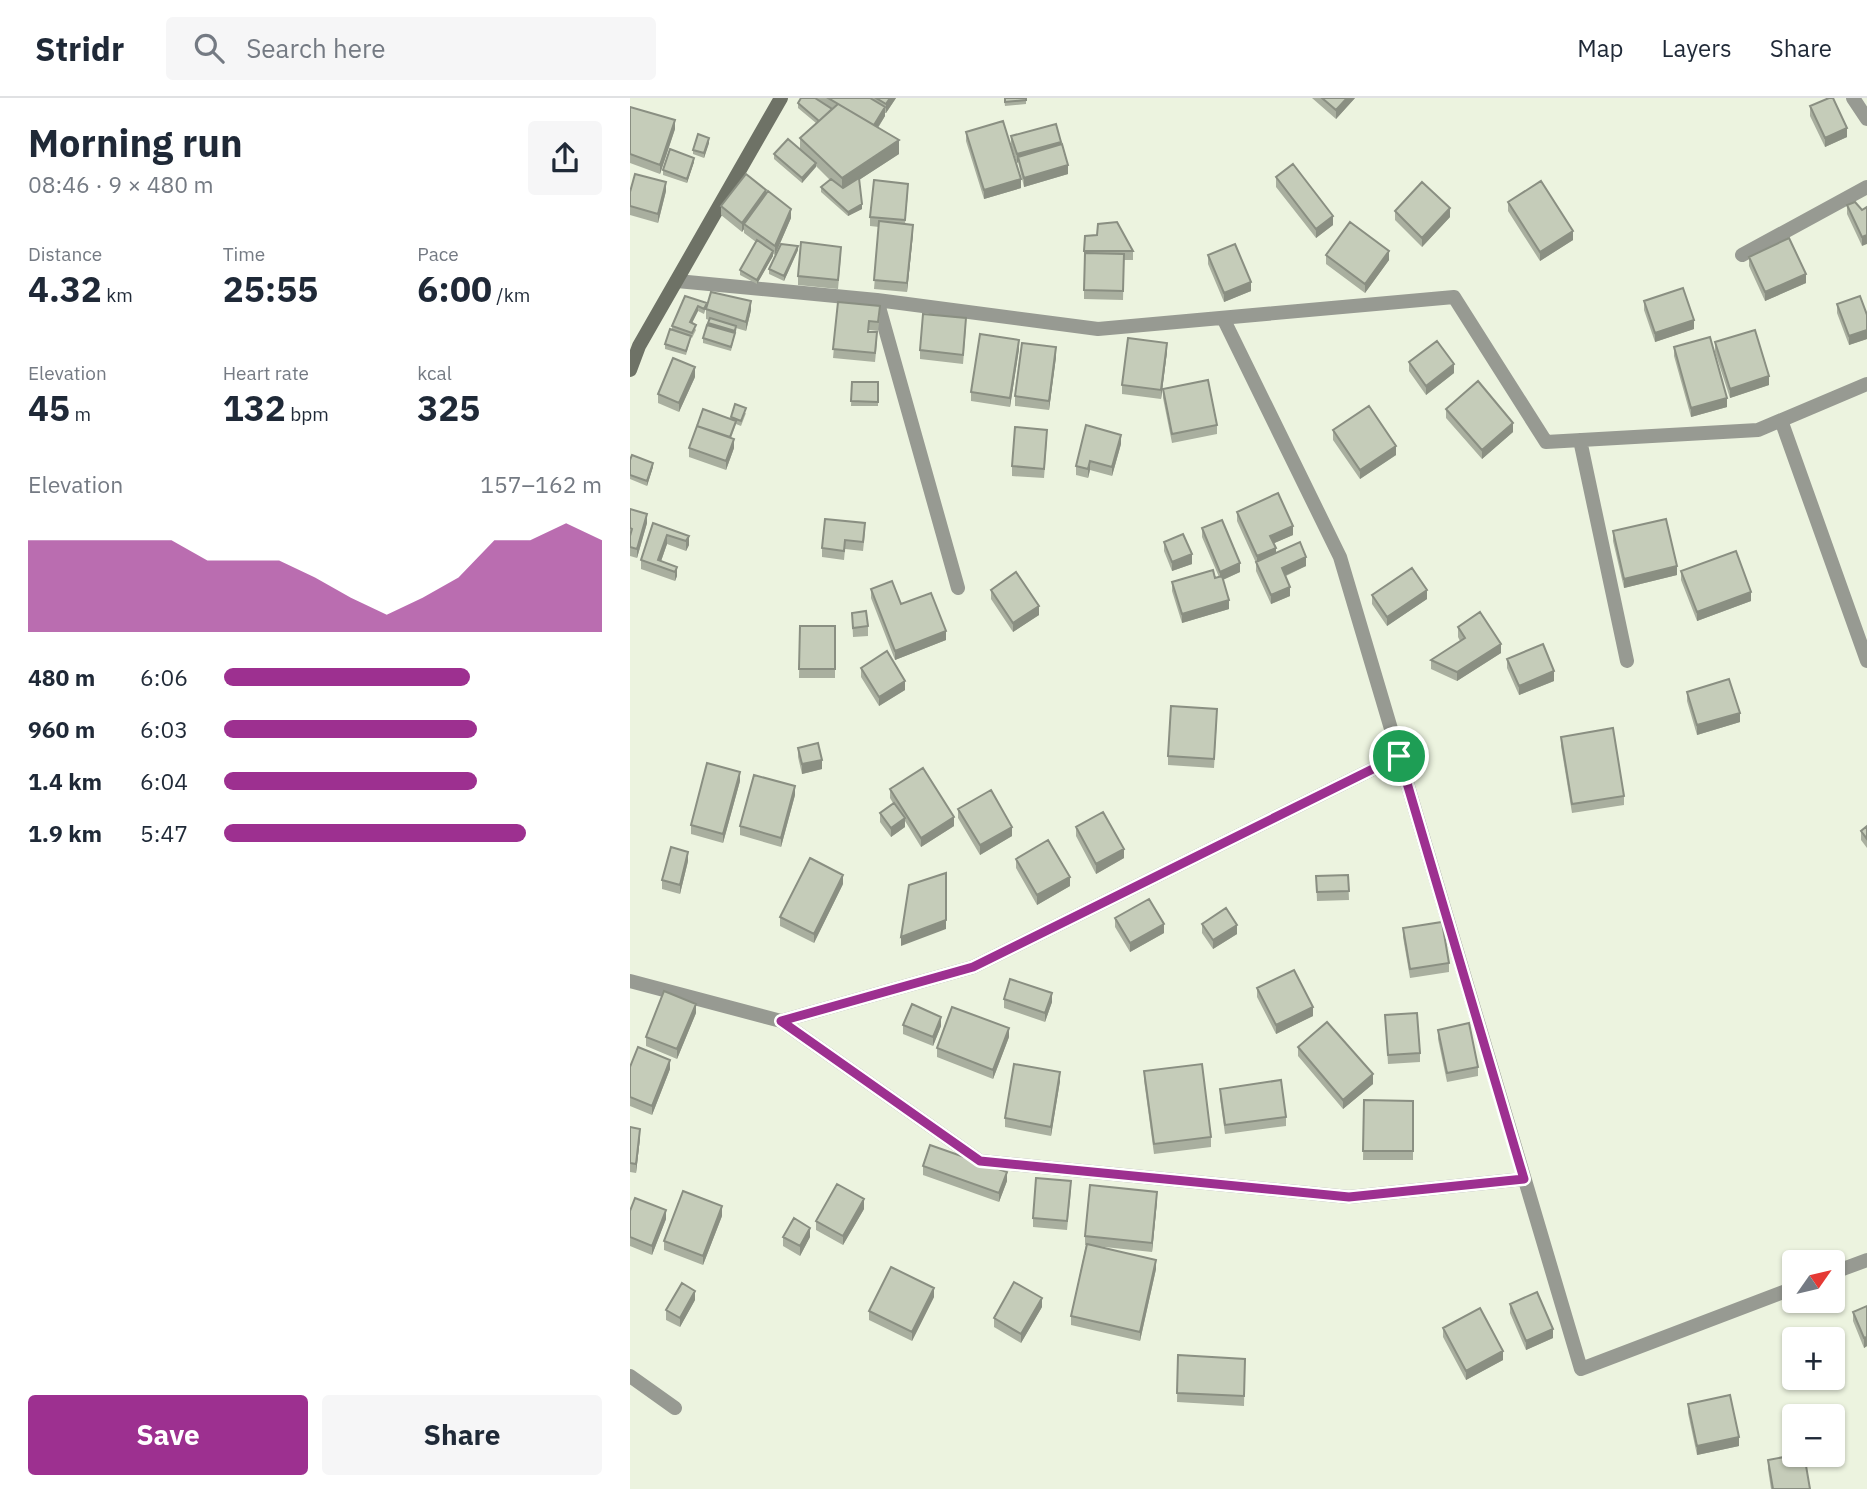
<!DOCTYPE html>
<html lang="en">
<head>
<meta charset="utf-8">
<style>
	:root { --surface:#fff; --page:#f6f6f7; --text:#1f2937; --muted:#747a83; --line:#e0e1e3; --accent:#9d3090 }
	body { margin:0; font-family:"IBM Plex Sans",sans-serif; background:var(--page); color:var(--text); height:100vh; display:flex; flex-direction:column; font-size:26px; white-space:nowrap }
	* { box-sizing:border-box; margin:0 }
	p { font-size:23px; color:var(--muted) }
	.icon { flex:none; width:38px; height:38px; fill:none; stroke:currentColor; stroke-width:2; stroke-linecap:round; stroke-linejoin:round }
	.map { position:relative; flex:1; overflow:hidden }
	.side { display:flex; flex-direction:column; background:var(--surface); width:630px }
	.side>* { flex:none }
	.needle { width:46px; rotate:56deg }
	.fabs { position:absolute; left:1152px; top:1152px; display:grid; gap:14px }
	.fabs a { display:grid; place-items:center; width:63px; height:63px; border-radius:7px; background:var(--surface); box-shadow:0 2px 5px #0004; font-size:35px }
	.pin { position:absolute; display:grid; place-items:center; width:60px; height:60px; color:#fff; margin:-30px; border:4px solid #fff; border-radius:50%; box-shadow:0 2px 7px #0007 }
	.round { display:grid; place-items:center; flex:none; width:74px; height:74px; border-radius:7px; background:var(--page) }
	.headline { display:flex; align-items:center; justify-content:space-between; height:119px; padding:0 28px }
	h1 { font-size:38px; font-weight:800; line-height:52px }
	.metrics { display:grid; grid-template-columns:repeat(3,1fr); gap:10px; height:119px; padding:7px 28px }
	.metrics div { display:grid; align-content:center }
	.metrics b { font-size:35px; font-weight:800 }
	.metrics small { font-size:19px; font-weight:400 }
	.metrics p { font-size:19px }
	.chart { height:196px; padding:14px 28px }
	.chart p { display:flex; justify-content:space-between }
	.chart svg { width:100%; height:126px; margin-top:7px; fill:var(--accent); opacity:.7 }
	.cta { display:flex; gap:14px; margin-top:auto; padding:14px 28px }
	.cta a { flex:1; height:80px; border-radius:7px; background:var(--accent); color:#fff; font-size:28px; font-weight:800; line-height:80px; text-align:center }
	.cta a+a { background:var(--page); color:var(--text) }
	ul { padding:0 28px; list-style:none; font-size:23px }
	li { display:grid; grid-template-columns:112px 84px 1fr; align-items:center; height:52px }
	li i { height:18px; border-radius:9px; background:var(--accent) }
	header { display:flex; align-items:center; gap:42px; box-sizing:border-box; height:98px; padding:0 35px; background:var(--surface); border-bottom:2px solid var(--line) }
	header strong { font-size:33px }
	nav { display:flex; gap:38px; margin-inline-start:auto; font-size:24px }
	.search { width:490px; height:63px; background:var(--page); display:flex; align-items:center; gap:18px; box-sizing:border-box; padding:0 24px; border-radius:7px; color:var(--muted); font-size:26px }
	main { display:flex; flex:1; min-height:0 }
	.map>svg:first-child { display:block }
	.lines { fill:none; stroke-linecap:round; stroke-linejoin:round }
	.street { stroke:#979a92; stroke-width:14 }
	.secondary { stroke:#6e7266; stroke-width:14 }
	.wall { fill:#a9af9f }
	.shaded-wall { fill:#8a8f82 }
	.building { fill:#c5ccb9; stroke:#8a8f82; stroke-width:2 }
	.route-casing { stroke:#fff; stroke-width:14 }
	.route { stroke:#9d3090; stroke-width:9 }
</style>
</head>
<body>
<header>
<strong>Stridr</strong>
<div class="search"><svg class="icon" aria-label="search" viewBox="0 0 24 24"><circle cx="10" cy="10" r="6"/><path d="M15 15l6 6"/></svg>Search here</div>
<nav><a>Map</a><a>Layers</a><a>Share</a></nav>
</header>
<main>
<section class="side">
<div class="headline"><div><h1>Morning run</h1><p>08:46 · 9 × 480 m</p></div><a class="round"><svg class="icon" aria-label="share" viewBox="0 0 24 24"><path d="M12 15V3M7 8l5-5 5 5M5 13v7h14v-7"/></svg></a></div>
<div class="metrics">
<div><p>Distance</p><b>4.32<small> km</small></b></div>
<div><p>Time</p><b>25:55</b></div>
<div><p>Pace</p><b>6:00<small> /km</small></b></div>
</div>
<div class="metrics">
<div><p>Elevation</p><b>45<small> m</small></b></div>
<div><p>Heart rate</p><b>132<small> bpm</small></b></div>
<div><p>kcal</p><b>325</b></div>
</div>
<div class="chart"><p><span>Elevation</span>157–162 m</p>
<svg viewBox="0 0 160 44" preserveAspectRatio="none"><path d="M0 44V12L10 12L20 12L30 12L40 12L50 19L60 19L70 19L80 25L90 32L100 38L110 32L120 25L130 12L140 12L150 6L160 12V44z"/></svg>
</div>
<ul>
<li><b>480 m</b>6:06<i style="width:65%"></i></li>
<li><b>960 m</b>6:03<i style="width:67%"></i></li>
<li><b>1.4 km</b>6:04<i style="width:67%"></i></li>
<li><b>1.9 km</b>5:47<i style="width:80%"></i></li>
</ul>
<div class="cta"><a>Save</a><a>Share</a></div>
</section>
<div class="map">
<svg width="1237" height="1391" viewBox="0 0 1237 1391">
	<rect width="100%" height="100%" fill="#ecf3df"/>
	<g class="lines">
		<!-- street -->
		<path class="street" d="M1223 0 1237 21
			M1112 157 1237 89
			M47 183 247 202 468 231 824 199 916 344 1128 332 1237 286
			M247 202 328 490
			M593 220 710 459 951 1271 1164 1190
			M1151 322 1237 563
			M950 342 997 563
			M0 883 151 923 350 1063 719 1099 894 1081
			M151 923 343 869 769 658
			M1202 1175 1237 1162
			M0 1278 45 1310"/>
		<!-- secondary -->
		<path class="secondary" d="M0 272 9 248 151 0"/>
	</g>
	<!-- wall -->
	<path class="wall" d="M171 0H266L256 15H255V18L248 30 269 56 229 82 232 111 218 118 191 94V89L200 82 186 68 172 85 144 61V56L170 51V40L186 25 168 10V5Z
		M374 0H396V6L375 8Z
		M682 0H725L706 21Z
		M1180 8 1217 39 1195 49 1180 18Z
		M0 9 45 31 30 76 0 65Z
		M336 34 391 90 354 101 336 43Z
		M381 38 431 46 438 76 394 89 388 64 387 65 381 47Z
		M79 45 74 60 63 56V52Z
		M64 64 57 85 33 77V72Z
		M646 79 703 127 686 140 646 89Z
		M36 93 28 125 0 117V94Z
		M278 95 275 126 283 136 277 194 244 191 249 129 240 128V119Z
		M136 96 161 120 145 157 143 156V158L127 186 110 177V172L126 144 114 135V131L112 134 91 117V108Z
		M878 104 943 142 910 163 878 113Z
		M1217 107 1232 112V148L1217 116Z
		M765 113 820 119 792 149 765 122Z
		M168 152 154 183 139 176V171Z
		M454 153H503V162H494L493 202 454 201Z
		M578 157 621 193 594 204 578 166Z
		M696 157 759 162 735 195 696 166Z
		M211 158 208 191 168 187V178Z
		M1119 159 1176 185 1135 203 1119 168Z
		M55 198 77 208 121 212 116 233 106 230 101 253 73 245V240L79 222 76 221V210L74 216 68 213 62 225 66 232 62 240 61 239 56 257 35 251V246L42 232V228Z
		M1014 203 1064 231 1025 244 1014 212Z
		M208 204 250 217 248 233 239 232 238 234 247 244 245 264 203 260Z
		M1207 206 1237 217V241L1219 247 1207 215Z
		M336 229 333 266 290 261V252Z
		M1085 244 1139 287 1100 300 1085 254Z
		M1044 249 1097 309 1061 319 1044 258Z
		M389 251 380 309 341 303V294Z
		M537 254 531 301 492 296V287Z
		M426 259 419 312 385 308V298Z
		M779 264 824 275 796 297 779 273Z
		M65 279 49 314 28 305V296Z
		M222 284H248V308H221Z
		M533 291 587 327V336L542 345 533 300Z
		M816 311 883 334 852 361 816 320Z
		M116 315 111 328 106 326 101 340 104 350 96 372 59 359V350L101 321V319Z
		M703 332 766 357 730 381 703 342Z
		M417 341 414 380 382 378V368Z
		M491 346 482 378 460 372 458 380 446 377V368Z
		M0 362 23 369 17 388 0 381Z
		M0 411 17 425 7 460 0 458Z
		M607 414 663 437 644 445 646 455 676 468 656 478 660 498 641 506 626 473V465L607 423Z
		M23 425 59 438V447L56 453 37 446 31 463 47 469V478L45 483 11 471V462Z
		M572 430 610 474 593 482 599 511 552 525 542 493V484L589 479 572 439Z
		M983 433 1047 477 994 490 983 443Z
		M235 435 233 453 215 451 214 462 192 459V450Z
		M534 444 562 466 542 473 534 453Z
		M1051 473 1121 503 1067 523 1051 482Z
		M241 491 271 506 316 542 265 562 241 500Z
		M361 492 409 517 383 534 361 501Z
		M742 497 797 501 757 528 742 506Z
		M222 515 238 528V538L223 539Z
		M170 528H205V580H169Z
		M828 529 871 555 827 583 801 571V562L830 543 828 539Z
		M877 561 924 583 889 597 877 570Z
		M231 570 275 592 249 608 231 579Z
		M1057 594 1110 624 1067 637 1057 603Z
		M587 620 584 670 538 667V658Z
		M931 639 994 698V707L942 715 931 648Z
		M168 650 192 671 172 676 168 659Z
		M110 683 93 745 61 736V727Z
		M260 691 324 728 291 749 275 723V729L261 739 250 724V715L263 705 260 700Z
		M165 697 151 749 110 737V728Z
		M328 711 382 738 350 757 328 720Z
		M1237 728V750L1231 742V733Z
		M446 729 494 760 466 776 446 738Z
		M386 761 440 788 407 807 386 770Z
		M58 763 50 796 32 791V782Z
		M718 777 719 802 687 803 686 778Z
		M213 786 184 845 150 828V819Z
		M485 820 534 835 500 854 485 829Z
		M572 826 607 836 583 851 572 835Z
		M773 830 819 865V874L780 880 773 839Z
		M627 890 683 918 646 936 627 899Z
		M374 901 422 904 415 924 374 910Z
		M66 915 47 961 16 948V939Z
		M755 917 790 955V964L758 966Z
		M273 927 311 928 303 948 273 936Z
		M808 932 848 969V978L817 984 808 941Z
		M379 939 363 981 307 959V950Z
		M668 949 743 986 713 1011 668 958Z
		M0 969 40 971 22 1017 0 1008Z
		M514 973 581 1039V1049L524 1056 514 982Z
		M430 983 421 1038 375 1029V1020Z
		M590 991 656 1019V1028L595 1036 590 1000Z
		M734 1002 783 1003V1062H733Z
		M0 1029 10 1040 6 1075 0 1074Z
		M293 1068 377 1083 369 1104 293 1077Z
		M441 1092 437 1132 403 1129V1120Z
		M527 1103 522 1154 465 1148 526 1171 510 1243 441 1227V1218L456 1147H455V1138Z
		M234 1111 213 1147 186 1132V1123Z
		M0 1113 36 1121 22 1157 0 1148Z
		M92 1118 73 1167 34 1152V1143Z
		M153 1139H180L170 1158 153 1148Z
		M304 1199 282 1243 239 1222V1213Z
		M65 1202 50 1229 36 1222V1212Z
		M880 1206 923 1240 896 1252 880 1215Z
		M1237 1208V1248L1234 1250 1223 1223V1214Z
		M412 1209 391 1245 364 1229V1220Z
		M813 1230 873 1262 836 1282 813 1239Z
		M548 1257 615 1261 614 1308 547 1304Z
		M1058 1306 1109 1348 1067 1357 1058 1315Z
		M1138 1362 1180 1391H1141L1138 1371Z"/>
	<!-- shaded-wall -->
	<path class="shaded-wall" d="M260 0H266L256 15V6Z
		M717 0H725L706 21V12Z
		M255 9V18L243 37V28Z
		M45 22V31L30 76V67Z
		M1217 30V39L1195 49V40Z
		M79 40V45L74 60V55Z
		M269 42V56L212 93V80Z
		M431 44V53L388 59V64L387 65V56Z
		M64 60V64L57 85V81Z
		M186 65V69L172 85V80Z
		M438 67V76L394 89V80Z
		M391 81V90L354 101V92Z
		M36 84V93L28 125V116Z
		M136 92V101L114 126V131L112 134V125Z
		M232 106V111L218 118V114Z
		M820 110V119L792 149V140Z
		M161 111V120L145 157V148Z
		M703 118V127L686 140V131Z
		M283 127V136L277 194V185Z
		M943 133V142L910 163V154Z
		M1237 137V146L1232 148V139Z
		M168 148V152L154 183V178Z
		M143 153V158L127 186V182Z
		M759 153V162L735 195V186Z
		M1176 176V185L1135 203V194Z
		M621 184V193L594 204V195Z
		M121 203V212L116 233V224Z
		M68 208V213L60 229V224Z
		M1064 222V231L1025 244V235Z
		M1237 232V241L1219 247V238Z
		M389 242V251L380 309V300Z
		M537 245V254L531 301V292Z
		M426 249V259L419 312V303Z
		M824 266V275L796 297V288Z
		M65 269V279L49 314V305Z
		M1139 278V287L1100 300V291Z
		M1097 300V309L1061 319V310Z
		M883 325V334L852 361V352Z
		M491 337V346L482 378V369Z
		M104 341V350L96 372V363Z
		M766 348V357L730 381V372Z
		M460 363V372L458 380V371Z
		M23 365V369L17 388V383Z
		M17 416V425L7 460V451Z
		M663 428V437L640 447V438Z
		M37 437V446L29 469 28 462Z
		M59 438V447L56 453V443Z
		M646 450V459L627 467V458Z
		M562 456V466L542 473V464Z
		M676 459V468L652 479V470Z
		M610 465V474L590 483V474Z
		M1047 468V477L994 490V481Z
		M47 469V478L45 483V474Z
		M660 489V498L641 506V497Z
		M797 492V501L757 528V519Z
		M1121 494V503L1067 523V514Z
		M599 502V511L552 525V516Z
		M409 508V517L383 534V525Z
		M316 533V542L265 562V553Z
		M871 546V555L827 583V574Z
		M924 573V583L889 597V588Z
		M275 583V592L249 608V599Z
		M1110 615V624L1067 637V627Z
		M192 662V671L172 676V666Z
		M110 674V683L93 745V736Z
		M165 688V697L151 749V740Z
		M324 719V728L291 749V740Z
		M275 720V729L261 739V730Z
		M382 729V738L350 757V747Z
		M494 751V760L466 776V766Z
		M58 754V763L50 796V787Z
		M316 775V831L271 848V839Z
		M213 777V786L184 845V836Z
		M440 779V788L407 807V797Z
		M534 826V835L500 854V845Z
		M607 827V836L583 851V842Z
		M422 895V904L415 924V915Z
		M66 906V915L47 961V951Z
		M683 909V918L646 936V927Z
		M311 919V928L303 948V939Z
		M379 930V939L363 981V972Z
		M40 962V971L22 1017V1008Z
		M430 974V983L421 1038V1029Z
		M743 976V986L713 1011V1002Z
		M10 1031V1040L6 1075V1066Z
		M377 1074V1083L369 1104V1095Z
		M527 1094V1103L522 1154V1145Z
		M234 1101V1111L213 1147V1138Z
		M92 1108V1118L73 1167V1158Z
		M36 1112V1121L22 1157V1148Z
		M180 1130V1139L170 1158V1148Z
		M526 1162V1171L510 1243V1234Z
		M304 1190V1199L282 1243V1234Z
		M65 1193V1202L50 1229V1220Z
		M412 1200V1209L391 1245V1236Z
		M923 1231V1240L896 1252V1243Z
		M1237 1239V1248L1234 1250V1240Z
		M873 1253V1262L836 1282V1273Z
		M1109 1339V1348L1067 1357V1348Z"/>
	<!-- building -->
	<path class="building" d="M171 0H185L202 11 189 23 168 5Z
		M198 0H240L255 9 244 27Z
		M246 0H260L256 6Z
		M375 0H396V2L375 4Z
		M692 0H717L706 12Z
		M1199 0H1203L1217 30 1195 40 1180 8Z
		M208 6 269 42 212 80 170 40Z
		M0 9 45 22 30 67 0 56Z
		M373 23 391 81 354 92 336 34Z
		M426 26 431 44 387 56 381 38Z
		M68 36 79 40 74 55 63 52Z
		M158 41 186 65 172 80 144 56Z
		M432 46 438 67 394 80 388 59Z
		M40 51 64 60 57 81 33 72Z
		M663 66 703 118 686 131 646 79Z
		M5 76 36 84 28 116 0 108V94Z
		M116 76 136 92 112 125 91 108Z
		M229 80 232 106 218 114 191 89 201 81 213 90Z
		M244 82 278 86 275 122 240 119Z
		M911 83 943 133 910 154 878 104Z
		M792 84 820 110 792 140 765 113Z
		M138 93 161 111 145 148 114 126Z
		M1225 104 1232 112 1237 109V137L1232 139 1217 107Z
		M249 123 283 127 277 185 244 182Z
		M487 124 503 153H454L455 138 467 137 468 126Z
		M720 124 759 153 735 186 696 157Z
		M1159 140 1176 176 1135 194 1119 159Z
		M127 142 143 153 127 182 110 172Z
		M171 144 211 149 208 182 168 178Z
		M151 146 168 148 154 178 139 171Z
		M605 146 621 184 594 195 578 157Z
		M455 155 494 156 493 193 454 192Z
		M1053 190 1064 222 1025 235 1014 203Z
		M81 194 121 203 116 224 76 211Z
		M55 198 77 205 74 211 68 208 60 224 66 227 62 235 42 228Z
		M1230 198 1237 217V232L1219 238 1207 206Z
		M208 204 250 208 248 224 239 223 238 234H247L245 255 203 251Z
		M293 216 336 220 333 257 290 252Z
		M80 220 106 228 105 233 78 225Z
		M77 227 105 235 101 249 73 240Z
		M40 231 61 238 56 253 35 246Z
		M1125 232 1139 278 1100 291 1085 244Z
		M350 236 389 242 380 300 341 294Z
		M1080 239 1097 300 1061 310 1044 249Z
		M498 240 537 245 531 292 492 287Z
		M807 243 824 266 796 288 779 264Z
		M392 245 426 249 419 303 385 298Z
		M43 260 65 269 49 305 28 296Z
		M578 282 587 327 542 336 533 291Z
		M848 283 883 325 852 352 816 311Z
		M222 284H248V304L221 303Z
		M105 306 116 310 111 323 101 319Z
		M739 308 766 348 730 372 703 332Z
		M73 311 106 323 100 339 67 328Z
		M456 327 491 337 482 369 460 363 458 371 446 368Z
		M67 328 104 341 96 363 59 350Z
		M385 329 417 332 414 371 382 368Z
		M2 357 23 365 17 383 0 377V362Z
		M648 395 663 428 640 438 646 450 627 458 607 414Z
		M0 411 17 416 7 451 0 449V438L2 431 0 430Z
		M195 421 235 425 233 444 215 442 214 453 192 450Z
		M1036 421 1047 468 994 481 983 433Z
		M592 422 610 465 590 474 572 430Z
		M23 425 59 438 56 443 37 437 28 462 47 469 45 474 11 462Z
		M553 436 562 456 542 464 534 444Z
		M670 444 676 459 652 470 660 489 641 497 626 464Z
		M1106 453 1121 494 1067 514 1051 473Z
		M782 470 797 492 757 519 742 497Z
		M583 472 585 480 592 478 599 502 552 516 542 484Z
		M386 474 409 508 383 525 361 492Z
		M262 483 271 506 301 495 316 533 265 553 241 491Z
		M236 513 238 528 223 530 222 515Z
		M850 514 871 546 827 574 801 562 835 540 828 529Z
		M170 528H205V571H169Z
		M913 546 924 573 889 588 877 561Z
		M257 553 275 583 249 599 231 570Z
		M1099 581 1110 615 1067 627 1057 594Z
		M541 608 587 611 584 661 538 658Z
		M983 630 994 698 942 706 931 639Z
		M188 645 192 662 172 666 168 650Z
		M77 665 110 674 93 736 61 727Z
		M293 670 324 719 291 740 260 691Z
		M124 677 165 688 151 740 110 728Z
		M361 692 382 729 350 747 328 711Z
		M264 705 275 720 261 730 250 715Z
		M473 714 494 751 466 766 446 729Z
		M1237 728V741L1231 733Z
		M418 742 440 779 407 797 386 761Z
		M41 749 58 754 50 787 32 782Z
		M180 760 213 777 184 836 150 819Z
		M316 775V822L271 839 279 787Z
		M718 777 719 793 687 794 686 778Z
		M519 801 534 826 500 845 485 820Z
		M596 810 607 827 583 842 572 826Z
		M812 824 819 865 780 871 773 830Z
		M664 872 683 909 646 927 627 890Z
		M380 881 422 895 415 915 374 901Z
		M34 893 66 906 47 951 16 939Z
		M282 906 311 919 303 939 273 927Z
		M322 909 379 930 363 972 307 950Z
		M787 915 790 955 758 957 755 917Z
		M697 924 743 976 713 1002 668 949Z
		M839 925 848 969 817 975 808 932Z
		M8 949 40 962 22 1008 0 999V969Z
		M384 966 430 974 421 1029 375 1020Z
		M572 966 581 1039 524 1046 514 973Z
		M651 982 656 1019 595 1027 590 991Z
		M734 1002 783 1003V1053H733Z
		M0 1029 10 1031 6 1066 0 1065Z
		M300 1047 377 1074 369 1095 293 1068Z
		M406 1080 441 1083 437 1123 403 1120Z
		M207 1086 234 1101 213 1138 186 1123Z
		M460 1087 527 1094 522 1145 455 1138Z
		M53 1093 92 1108 73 1158 34 1143Z
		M5 1100 36 1112 22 1148 0 1139V1113Z
		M164 1120 180 1130 170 1148 153 1139Z
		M457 1146 526 1162 510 1234 441 1218Z
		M261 1169 304 1190 282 1234 239 1213Z
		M384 1184 412 1200 391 1236 364 1220Z
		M52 1185 65 1193 50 1220 36 1212Z
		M907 1194 923 1231 896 1243 880 1206Z
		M1237 1208V1239L1234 1240 1223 1214Z
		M850 1210 873 1253 836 1273 813 1230Z
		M548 1257 615 1261 614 1298 547 1295Z
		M1100 1297 1109 1339 1067 1348 1058 1306Z
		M1170 1356H1174L1180 1391H1143L1138 1362Z"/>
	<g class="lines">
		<!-- route casing -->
		<g class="route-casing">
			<path id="route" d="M769 658 894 1081 719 1099 350 1063 151 923 343 869Z"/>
		</g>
		<!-- route -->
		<use href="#route" class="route"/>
	</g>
</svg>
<div class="fabs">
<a><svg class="needle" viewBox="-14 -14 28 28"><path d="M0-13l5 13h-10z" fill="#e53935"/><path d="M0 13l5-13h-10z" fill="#747a83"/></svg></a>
<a>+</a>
<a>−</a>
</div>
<div class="pin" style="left:769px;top:658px;background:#1e9e55"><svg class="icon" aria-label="arrive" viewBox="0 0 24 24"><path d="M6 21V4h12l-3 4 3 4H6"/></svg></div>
</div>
</main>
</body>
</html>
